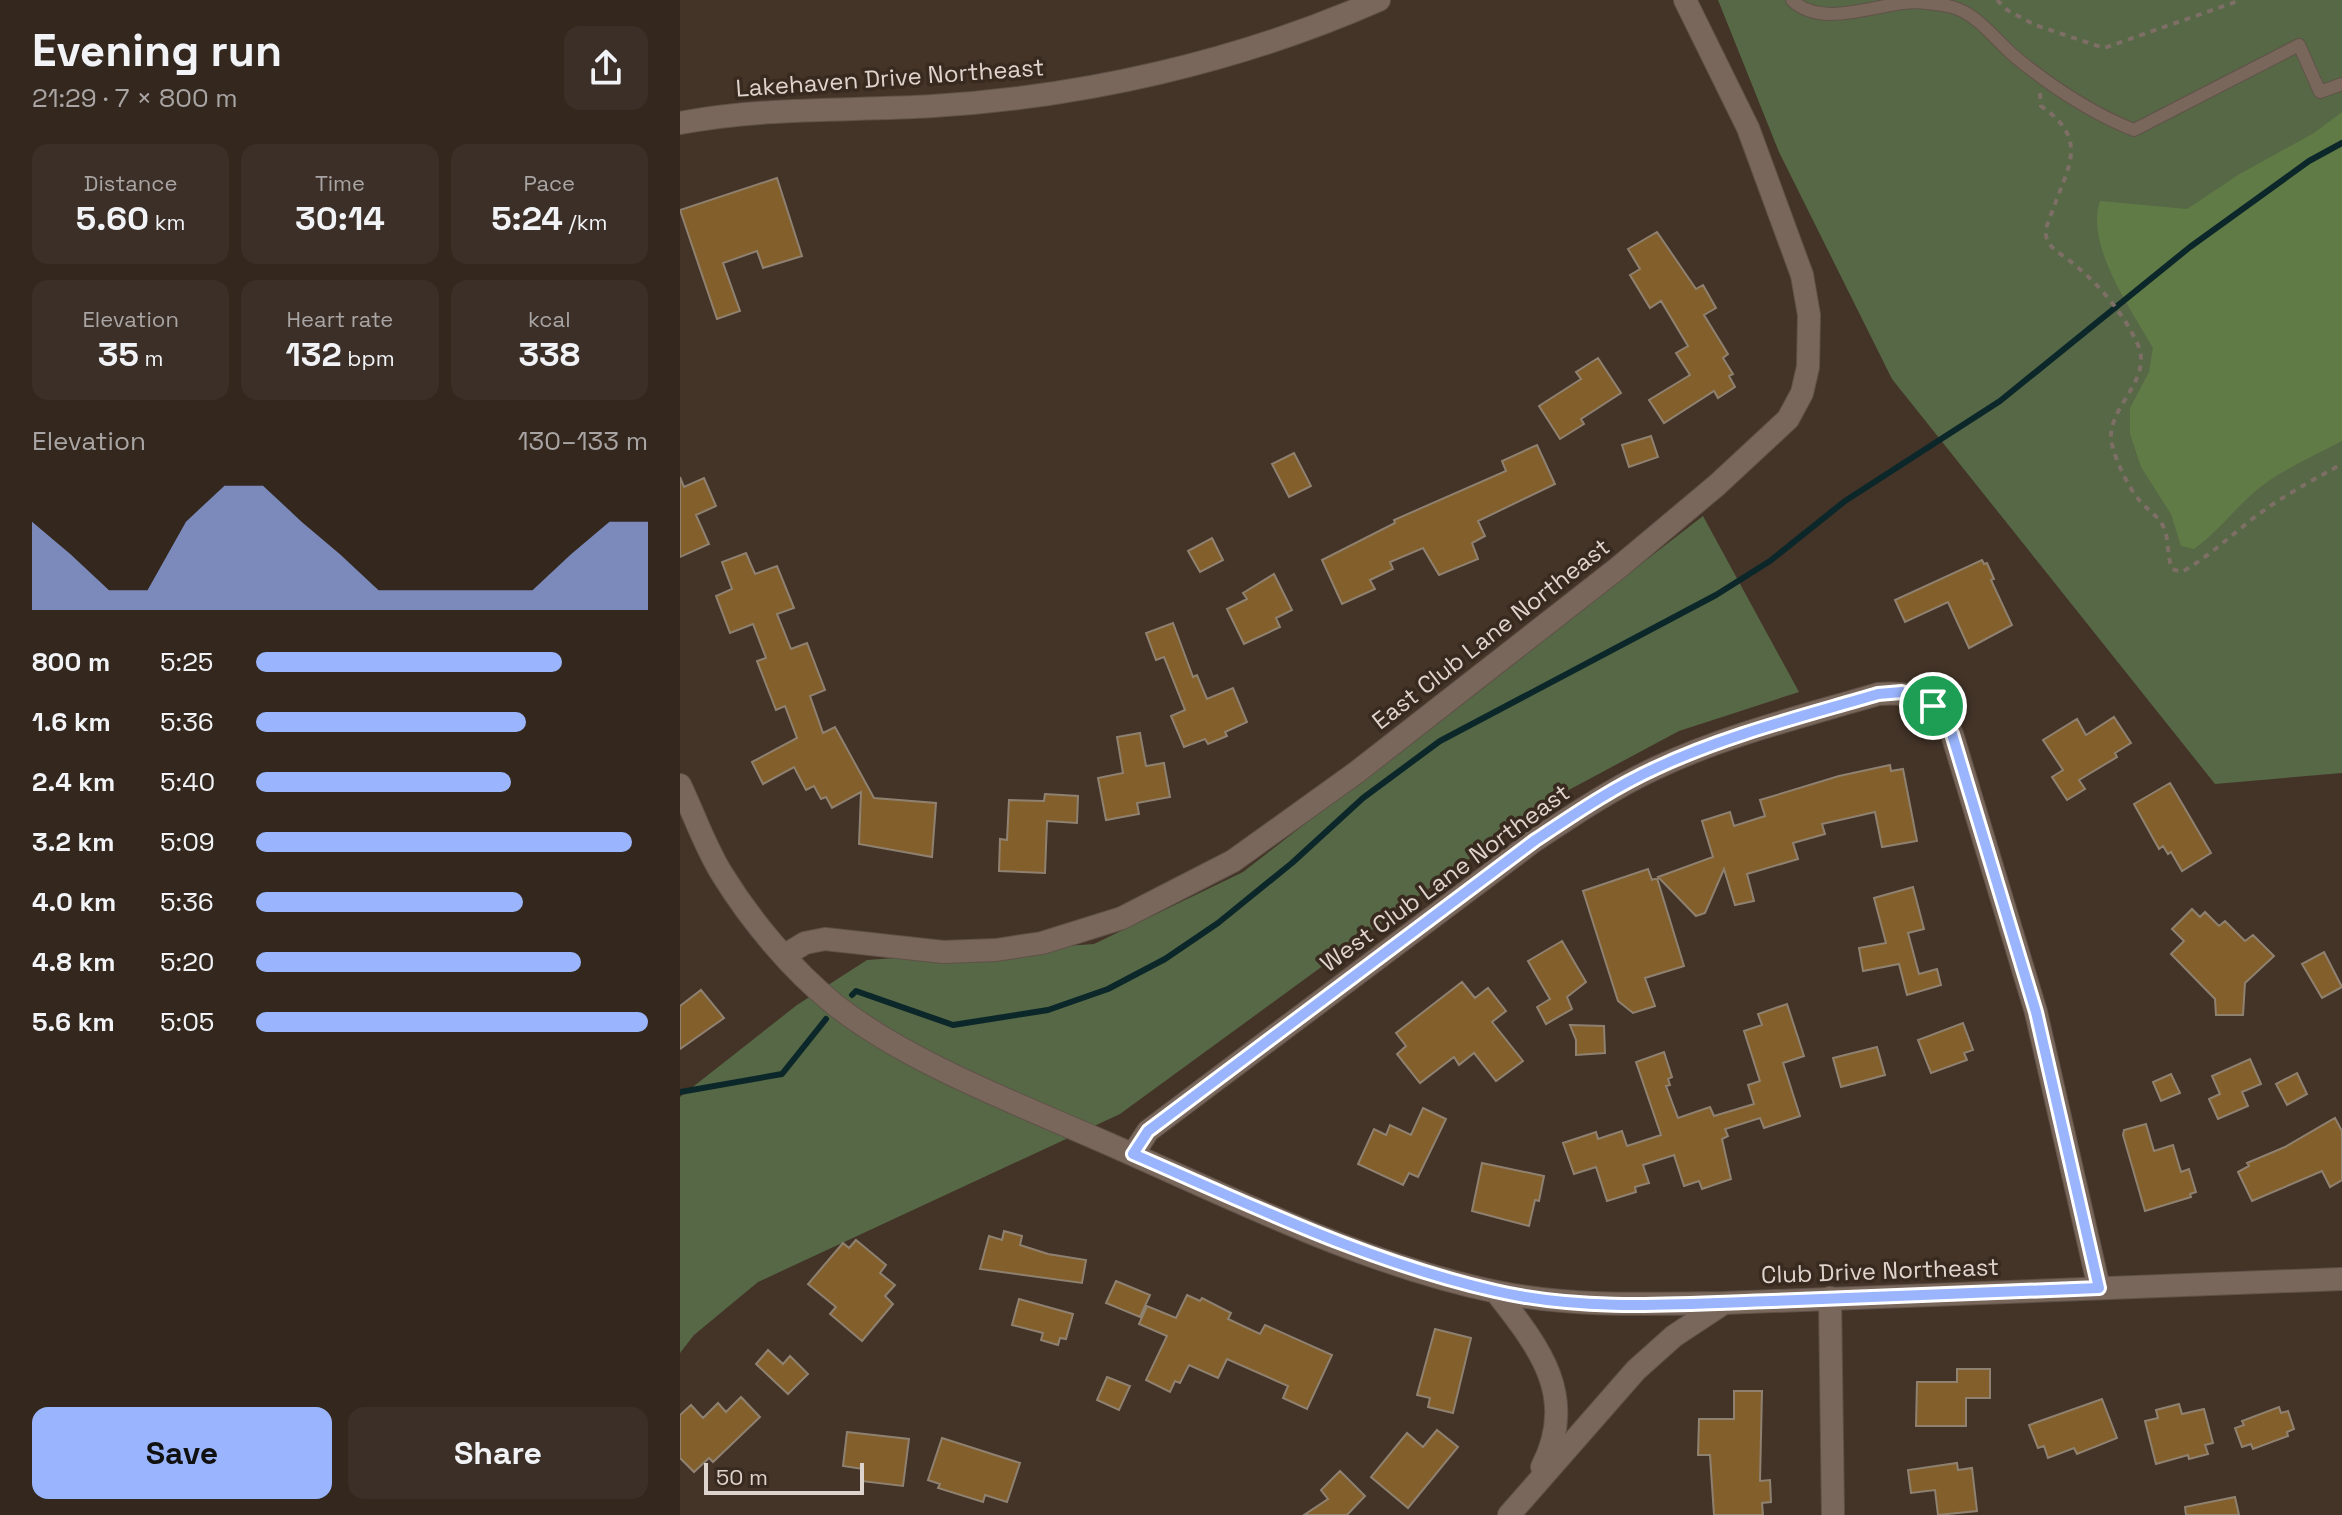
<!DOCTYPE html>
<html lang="en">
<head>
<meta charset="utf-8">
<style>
	:root { --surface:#33271e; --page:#3b2f27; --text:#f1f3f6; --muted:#a9a5a4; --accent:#9ab5fd }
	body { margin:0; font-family:"Space Grotesk",sans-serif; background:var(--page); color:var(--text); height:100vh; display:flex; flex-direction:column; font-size:30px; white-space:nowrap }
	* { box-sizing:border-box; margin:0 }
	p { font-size:26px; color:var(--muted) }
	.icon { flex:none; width:44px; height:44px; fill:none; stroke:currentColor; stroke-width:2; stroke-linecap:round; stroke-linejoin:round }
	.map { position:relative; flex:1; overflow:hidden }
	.drawer { display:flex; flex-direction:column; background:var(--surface); width:680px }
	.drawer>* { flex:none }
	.scale { position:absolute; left:24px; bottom:20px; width:160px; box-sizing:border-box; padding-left:8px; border:4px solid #dfd4cd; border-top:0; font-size:22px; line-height:28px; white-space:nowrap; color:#dfd4cd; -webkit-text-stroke:6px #392a1f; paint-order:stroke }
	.pin { position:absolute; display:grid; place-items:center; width:68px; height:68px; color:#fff; margin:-34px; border:4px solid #fff; border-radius:50%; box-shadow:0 2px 8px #0007 }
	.round { display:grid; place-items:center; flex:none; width:84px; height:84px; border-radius:16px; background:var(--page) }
	.summary { display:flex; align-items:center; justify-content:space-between; height:136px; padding:0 32px }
	h1 { font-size:44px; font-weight:700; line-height:60px }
	.stats { display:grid; grid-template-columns:repeat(3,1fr); gap:12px; height:136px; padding:8px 32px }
	.stats div { display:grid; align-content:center; border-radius:16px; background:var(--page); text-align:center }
	.stats b { font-size:34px; font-weight:700 }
	.stats small { font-size:22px; font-weight:400 }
	.stats p { font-size:22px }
	.chart { height:224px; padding:16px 32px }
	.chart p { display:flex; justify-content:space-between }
	.chart svg { width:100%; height:144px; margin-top:8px; fill:var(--accent); opacity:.7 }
	.action { display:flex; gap:16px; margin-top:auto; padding:16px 32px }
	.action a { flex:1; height:92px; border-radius:16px; background:var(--accent); color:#111; font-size:32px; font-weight:700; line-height:92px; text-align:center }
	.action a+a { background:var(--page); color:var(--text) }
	ul { padding:0 32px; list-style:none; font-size:26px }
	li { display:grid; grid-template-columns:128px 96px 1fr; align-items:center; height:60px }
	li i { height:20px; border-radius:10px; background:var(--accent) }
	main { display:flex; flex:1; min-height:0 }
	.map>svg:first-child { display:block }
	.green { fill:#566845 }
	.forest { fill:#617b47 }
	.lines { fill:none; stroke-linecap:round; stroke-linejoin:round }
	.stream { stroke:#0c272a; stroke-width:6 }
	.building { fill:#835f2c; stroke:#8f8170; stroke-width:2 }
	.service-casing { stroke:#605249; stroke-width:14 }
	.minor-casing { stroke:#605249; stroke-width:24 }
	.path { stroke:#7d6f65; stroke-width:4; stroke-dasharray:6 6; stroke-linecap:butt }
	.service { stroke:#79675b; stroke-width:12 }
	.minor { stroke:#79675b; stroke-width:22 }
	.route-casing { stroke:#fff; stroke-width:16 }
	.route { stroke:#9ab5fd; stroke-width:10 }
	.labels { text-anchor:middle; stroke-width:7; stroke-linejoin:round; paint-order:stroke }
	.street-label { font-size:24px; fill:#dfd4cd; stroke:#392a1f }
</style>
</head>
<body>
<main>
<section class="drawer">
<div class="summary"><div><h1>Evening run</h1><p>21:29 · 7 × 800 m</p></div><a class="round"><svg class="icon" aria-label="share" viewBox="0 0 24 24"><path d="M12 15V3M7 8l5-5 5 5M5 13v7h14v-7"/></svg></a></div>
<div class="stats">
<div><p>Distance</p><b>5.60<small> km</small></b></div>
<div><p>Time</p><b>30:14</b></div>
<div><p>Pace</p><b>5:24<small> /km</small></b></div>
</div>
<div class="stats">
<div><p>Elevation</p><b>35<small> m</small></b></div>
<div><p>Heart rate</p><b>132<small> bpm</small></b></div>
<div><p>kcal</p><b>338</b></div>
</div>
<div class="chart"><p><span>Elevation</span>130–133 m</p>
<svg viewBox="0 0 160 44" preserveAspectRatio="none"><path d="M0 44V17L10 27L20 38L30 38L40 17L50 6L60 6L70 17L80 27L90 38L100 38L110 38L120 38L130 38L140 27L150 17L160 17V44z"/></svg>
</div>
<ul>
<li><b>800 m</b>5:25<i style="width:78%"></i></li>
<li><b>1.6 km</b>5:36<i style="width:69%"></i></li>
<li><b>2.4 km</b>5:40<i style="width:65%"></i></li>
<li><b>3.2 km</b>5:09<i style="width:96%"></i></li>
<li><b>4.0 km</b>5:36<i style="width:68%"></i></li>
<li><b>4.8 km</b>5:20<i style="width:83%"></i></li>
<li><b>5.6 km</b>5:05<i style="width:100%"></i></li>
</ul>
<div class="action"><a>Save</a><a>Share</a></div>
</section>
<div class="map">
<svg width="1662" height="1515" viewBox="0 0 1662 1515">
	<rect width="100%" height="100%" fill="#443428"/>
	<!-- green -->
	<path class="green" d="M1038 0H1662V773L1535 784 1212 379 1099 152Z
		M1023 516 1119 692 999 731 870 800 440 1114 78 1282 14 1335 0 1353V1097L117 1005 187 960 414 944 563 872Z"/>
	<!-- forest -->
	<path class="forest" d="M1662 112V441C1634 456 1605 468 1579 488 1556 507 1539 531 1514 549L1501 546 1491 514 1461 467 1450 434V408L1469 372 1473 348C1451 309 1405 245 1420 201L1507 209 1558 175 1634 133Z"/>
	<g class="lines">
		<!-- stream -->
		<path class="stream" d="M172 995 176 991 273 1025 368 1010 428 989 485 959 538 923 612 863 683 798 760 741 1036 595 1090 561 1165 501 1320 401 1510 247 1629 161 1662 143
			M0 1092 102 1074 146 1019"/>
	</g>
	<!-- building -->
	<path class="building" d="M97 178 122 256 83 268 77 251 43 263 60 311 37 319 0 210Z
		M977 232 1016 289 1023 285 1036 308 1024 315 1048 354 1043 358 1053 374 1049 376 1055 387 1038 398 1034 391 984 423 969 400 1010 375 996 353 1008 346 981 301 970 308 950 275 960 269 948 249Z
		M918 358 941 393 901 419 904 424 880 439 859 406 901 379 896 372Z
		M971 436 978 457 949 467 942 445Z
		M857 445 875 484 798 521 805 536 792 543 798 559 759 575 743 548 710 562 713 569 690 580 695 589 662 604 642 560 715 523 714 520 826 471 822 461Z
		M614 453 631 486 609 497 592 464Z
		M0 477 4 487 24 478 36 506 16 515 29 544 0 557Z
		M532 538 543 560 520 572 508 551Z
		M66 553 75 574 97 566 114 608 97 614 111 649 127 643 145 690 130 696 143 733 155 727 194 798 256 803 252 857 179 844 181 792 152 808 146 797 141 799 134 786 126 790 114 767 83 784 72 762 117 738 105 706 96 710 77 661 86 658 73 624 50 633 36 596 52 589 42 562Z
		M1302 560 1304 564 1307 563 1314 579 1311 580 1332 625 1289 648 1268 602 1225 622 1215 600Z
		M594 574 612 610 596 618 600 627 564 644 547 609 567 599 563 593Z
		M493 623 513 677 517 675 527 699 553 688 567 722 545 732 547 736 528 744 525 739 504 747 491 716 505 710 484 657 476 660 466 633Z
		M1434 717 1451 743 1435 753 1437 757 1399 780 1405 789 1387 800 1372 777 1383 770 1363 740 1397 719 1406 735Z
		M460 733 466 766 484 763 490 797 457 803 459 814 426 820 418 778 443 773 437 737Z
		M1210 765 1211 771 1223 769 1237 841 1202 847 1195 812 1142 824 1145 834 1113 843 1118 859 1067 874 1074 901 1055 905 1044 869 1025 913 1016 916 978 877 1033 857 1022 821 1050 812 1054 826 1085 816 1080 800 1159 776Z
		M1490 783 1531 853 1502 871 1491 852 1488 854 1483 846 1479 849 1454 804Z
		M365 794 398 796 397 823 367 821 365 873 319 871 320 839 327 840 329 800 364 801Z
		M968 869 972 880 977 878 1004 966 965 978 975 1006 953 1013 938 1001 903 891Z
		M1233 887 1244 929 1228 933 1239 974 1257 969 1261 985 1227 995 1219 964 1183 971 1179 948 1206 943 1194 898Z
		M1512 909 1520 917 1525 912 1539 926 1545 921 1565 941 1573 935 1594 956 1565 983 1563 1015H1536L1535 999 1491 954 1504 941 1492 929Z
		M882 941 906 982 887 997 892 1009 866 1024 857 1007 870 999 848 961Z
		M1644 952 1662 987 1642 998 1622 964Z
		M782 982 795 998 808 988 826 1011 812 1022 843 1061 816 1081 794 1053 779 1065 774 1057 740 1083 717 1054 726 1046 716 1033Z
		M21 990 44 1018 0 1049V1006Z
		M1107 1004 1124 1056 1103 1063 1120 1116 1084 1128 1080 1118 1045 1129 1048 1136 1042 1139 1051 1179 1022 1189 1019 1181 1004 1186 994 1155 963 1165 969 1183 955 1187 956 1192 927 1201 916 1167 894 1174 883 1143 916 1132 918 1139 942 1131 947 1146 981 1135 956 1062 984 1052 992 1077 988 1079 990 1085 986 1086 998 1118 1030 1107 1034 1116 1074 1104 1068 1085 1080 1081 1064 1031 1082 1025 1078 1014Z
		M1283 1023 1293 1050 1284 1053 1287 1060 1251 1073 1238 1040Z
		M890 1025 924 1026 925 1053 896 1055V1040Z
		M1197 1047 1205 1075 1161 1087 1153 1058Z
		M1570 1059 1581 1084 1562 1092 1568 1106 1538 1119 1529 1099 1540 1094 1532 1076Z
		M1617 1073 1627 1094 1607 1105 1596 1084Z
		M1491 1074 1500 1093 1481 1101 1473 1082Z
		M743 1108 766 1119 738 1177 729 1173 723 1185 678 1164 694 1129 706 1135 710 1125 731 1135Z
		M1655 1118 1662 1131V1180L1650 1187 1642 1171 1572 1201 1558 1172 1569 1166 1567 1163 1605 1147Z
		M1466 1124 1474 1151 1493 1145 1501 1172 1509 1169 1516 1192 1510 1194 1511 1197 1465 1211 1443 1135 1444 1130Z
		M802 1163 864 1176 859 1201 855 1200 849 1226 792 1211Z
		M324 1231 342 1236 340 1245 368 1254 406 1260 402 1283 300 1269 309 1236 322 1240Z
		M176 1240 206 1265 200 1273 215 1285 205 1296 213 1304 182 1341 150 1314 156 1307 128 1284 163 1243 169 1248Z
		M436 1281 470 1295 460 1317 426 1303Z
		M507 1295 520 1301 522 1298 551 1313 548 1319 580 1334 585 1325 652 1355 627 1409 603 1398 608 1386 547 1359 538 1378 509 1365 500 1383 495 1381 490 1392 466 1380 487 1336 459 1324 467 1306 496 1318Z
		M339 1299 393 1314 386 1339 380 1338 378 1345 361 1340 363 1333 332 1325Z
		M755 1329 791 1338 773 1413 748 1407 750 1398 737 1395Z
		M88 1350 103 1364 110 1356 128 1374 108 1394 76 1364Z
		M1277 1369H1310V1398H1286V1426H1236L1237 1382H1277Z
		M427 1377 450 1386 439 1410 417 1400Z
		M1054 1391H1082L1080 1481 1090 1480 1091 1502 1082 1503 1083 1515H1034L1030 1455H1018L1019 1419H1054Z
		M61 1397 80 1417 33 1462 29 1458 14 1472 0 1458V1415L11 1405 23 1418 38 1403 46 1412Z
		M1422 1399 1437 1438 1397 1454 1394 1448 1368 1458 1364 1446 1358 1448 1349 1425Z
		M1499 1404 1502 1414 1524 1409 1533 1443 1525 1445 1528 1454 1509 1459 1508 1455 1476 1464 1465 1421 1478 1418 1476 1410Z
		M1599 1407 1601 1413 1608 1411 1614 1429 1607 1432 1608 1436 1573 1449 1571 1444 1562 1447 1555 1428 1564 1425 1562 1421Z
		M757 1430 778 1447 728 1508 691 1477 727 1433 743 1447Z
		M167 1432 229 1439 223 1486 181 1481 183 1469 163 1466Z
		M262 1438 340 1463 327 1502 305 1495 303 1502 258 1488 260 1484 248 1480Z
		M1277 1463 1278 1470 1292 1468 1297 1511 1258 1515 1255 1490 1231 1493 1228 1470Z
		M660 1471 685 1496 667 1515H624L648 1499 641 1490Z
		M1555 1497 1559 1515H1506L1505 1507Z"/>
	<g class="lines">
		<!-- service casing -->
		<g class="service-casing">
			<path id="service" d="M1112 0C1139 27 1190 7 1223 3 1238 1 1258 4 1272 7 1299 14 1318 44 1339 60 1375 89 1411 113 1454 130L1619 45 1640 92 1662 84"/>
		</g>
		<!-- minor casing -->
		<g class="minor-casing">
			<path id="minor" d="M0 123C84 107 169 111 253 106 404 97 561 61 699 0
				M0 785C14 814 25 847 42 874 71 921 111 969 154 1004 225 1061 338 1104 422 1141 548 1196 681 1264 817 1292 892 1307 968 1304 1044 1303
				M105 955 125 943 145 939 263 952 316 950 362 943 442 918 553 861 677 772 938 568 1037 485 1108 419 1122 393 1128 367 1129 315 1122 275 1068 128 1005 0
				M453 1154 468 1131 854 841C893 815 933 788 976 768 1046 735 1124 716 1198 694 1236 691 1255 699 1272 734L1356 1012 1419 1288
				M816 1292C858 1346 899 1396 862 1467
				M1150 1298 1153 1515
				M829 1515 956 1370 994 1336 1044 1303 1662 1279"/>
		</g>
		<!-- path -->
		<path class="path" d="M1317 0 1327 10 1355 25 1424 48 1561 0
			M1360 93 1361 106C1410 140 1388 166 1372 212 1369 220 1365 228 1366 235 1368 248 1380 253 1390 261 1418 283 1443 312 1458 345 1472 379 1433 402 1431 435 1430 450 1449 490 1460 501 1468 511 1478 515 1484 528 1489 540 1487 556 1492 569L1502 572C1528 557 1548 538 1571 520 1599 498 1631 481 1662 464"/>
		<!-- service -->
		<use href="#service" class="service"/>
		<!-- minor -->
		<use href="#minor" class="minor"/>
	</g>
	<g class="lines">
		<!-- route casing -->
		<g class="route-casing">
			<path id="route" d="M1222 692C1247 700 1261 711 1272 734L1356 1012 1419 1288C1310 1292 1201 1296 1092 1301 1001 1304 905 1312 815 1291 688 1262 571 1205 453 1154L468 1131 854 841C893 815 932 788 976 768 1046 735 1124 716 1198 694Z"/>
		</g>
		<!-- route -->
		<use href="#route" class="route"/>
	</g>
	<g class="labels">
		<!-- street labels -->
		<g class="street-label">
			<text transform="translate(210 78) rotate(-4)" y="8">Lakehaven Drive Northeast</text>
			<text transform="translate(811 634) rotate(-38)" y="8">East Club Lane Northeast</text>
			<text transform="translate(765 878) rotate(-36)" y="8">West Club Lane Northeast</text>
			<text transform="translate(1200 1271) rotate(-2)" y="8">Club Drive Northeast</text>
		</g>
	</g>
</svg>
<div class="scale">50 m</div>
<div class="pin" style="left:1253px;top:706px;background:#1e9e55"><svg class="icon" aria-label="arrive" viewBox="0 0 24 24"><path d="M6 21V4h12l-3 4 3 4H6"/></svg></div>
</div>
</main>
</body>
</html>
